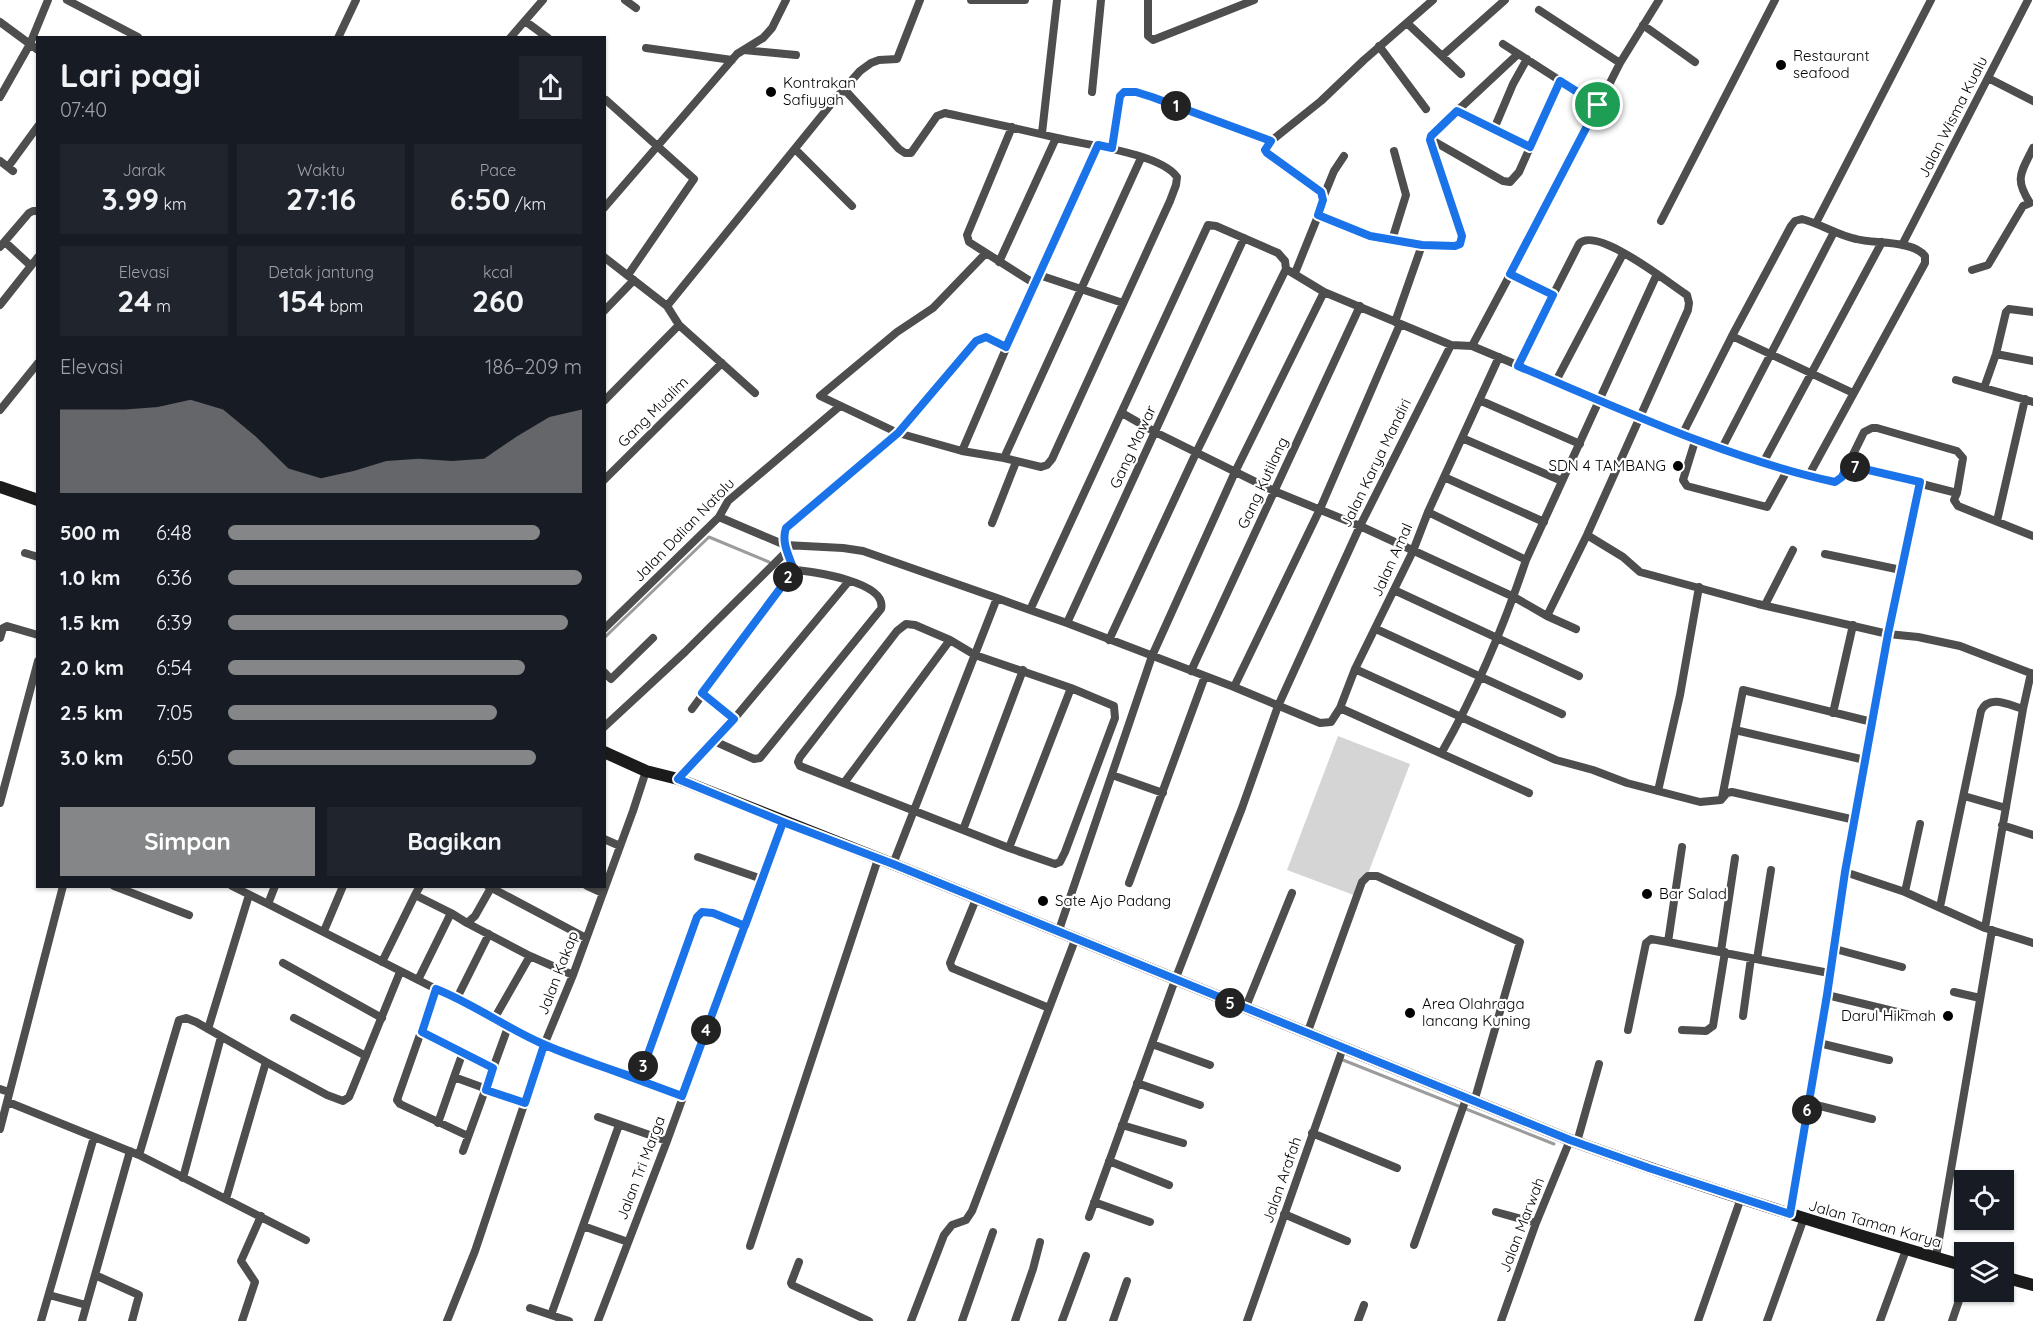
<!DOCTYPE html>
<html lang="id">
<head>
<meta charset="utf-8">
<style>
	:root { --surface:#171b24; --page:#20242c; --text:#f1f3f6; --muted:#9ea1a6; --accent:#858687 }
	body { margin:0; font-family:Quicksand,sans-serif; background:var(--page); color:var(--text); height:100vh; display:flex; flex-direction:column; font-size:22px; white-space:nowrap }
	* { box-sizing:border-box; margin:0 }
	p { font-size:20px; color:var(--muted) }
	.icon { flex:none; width:33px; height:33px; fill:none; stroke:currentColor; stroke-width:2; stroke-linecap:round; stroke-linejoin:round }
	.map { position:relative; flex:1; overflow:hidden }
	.panel { position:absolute; left:36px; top:36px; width:570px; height:852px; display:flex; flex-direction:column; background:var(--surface); border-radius:0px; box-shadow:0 2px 4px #0004 }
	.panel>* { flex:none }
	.fabs { position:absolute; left:1954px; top:1170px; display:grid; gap:12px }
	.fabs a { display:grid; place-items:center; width:60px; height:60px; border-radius:0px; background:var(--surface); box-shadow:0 2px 4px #0004; font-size:30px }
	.pin { position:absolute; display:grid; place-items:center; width:51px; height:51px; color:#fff; margin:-26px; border:3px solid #fff; border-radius:50%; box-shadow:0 2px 6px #0007 }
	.km { position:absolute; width:30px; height:30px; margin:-15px; border-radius:50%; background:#222; color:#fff; font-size:16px; line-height:30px; text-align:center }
	.round { display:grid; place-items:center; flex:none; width:63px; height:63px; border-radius:0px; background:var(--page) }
	.overview { display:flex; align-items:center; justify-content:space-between; height:102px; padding:0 24px }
	h1 { font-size:33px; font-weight:800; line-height:45px }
	.stats { display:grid; grid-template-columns:repeat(3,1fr); gap:9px; height:102px; padding:6px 24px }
	.stats div { display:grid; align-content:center; border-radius:0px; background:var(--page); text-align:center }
	.stats b { font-size:30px; font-weight:800 }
	.stats small { font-size:16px; font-weight:400 }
	.stats p { font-size:16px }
	.chart { height:168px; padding:12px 24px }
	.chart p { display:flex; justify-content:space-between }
	.chart svg { width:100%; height:108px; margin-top:6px; fill:var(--accent); opacity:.7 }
	.primary-button { display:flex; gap:12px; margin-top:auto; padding:12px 24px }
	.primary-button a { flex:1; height:69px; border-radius:0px; background:var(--accent); color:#fff; font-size:24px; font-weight:800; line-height:69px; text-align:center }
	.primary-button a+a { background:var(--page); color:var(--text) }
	ul { padding:0 24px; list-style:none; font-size:20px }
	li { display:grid; grid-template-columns:96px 72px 1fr; align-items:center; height:45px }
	li i { height:15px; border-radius:8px; background:var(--accent) }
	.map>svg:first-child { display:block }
	.green { fill:#d5d5d5 }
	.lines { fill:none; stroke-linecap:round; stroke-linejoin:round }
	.stream { stroke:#9c9c9c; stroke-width:3 }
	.street { stroke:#4e4e4e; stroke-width:8 }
	.secondary { stroke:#1b1b1b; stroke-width:12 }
	.route-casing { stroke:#fff; stroke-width:12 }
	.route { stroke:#1a73e8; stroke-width:8 }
	.poi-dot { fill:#000; stroke:#fff; stroke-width:2 }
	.labels { text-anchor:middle; stroke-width:4.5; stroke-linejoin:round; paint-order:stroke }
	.poi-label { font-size:15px; fill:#000; stroke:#fff; text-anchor:start }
	.street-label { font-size:15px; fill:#000; stroke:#fff }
</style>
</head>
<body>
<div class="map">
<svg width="2033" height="1321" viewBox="0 0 2033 1321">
	<rect width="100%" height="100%" fill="#fff"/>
	<!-- green -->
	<path class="green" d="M1338 736 1410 764 1359 897 1287 870Z"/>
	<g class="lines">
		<!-- stream -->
		<path class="stream" d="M604 638 709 537 769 562
			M1343 1060 1554 1144"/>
		<!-- street -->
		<path class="street" d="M67 0 138 37
			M625 0 636 8
			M971 0H1025
			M1148 0V36L1153 40 1254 0
			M1539 10 1620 63
			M525 21 548 38
			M0 22 38 50
			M1407 23 1461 74
			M1643 25 1695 62
			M338 38 356 0
			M510 38 543 0
			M1503 44 1598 105
			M1379 46 1426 109
			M646 48 732 60
			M744 50 796 55
			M1442 56 1505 0
			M1988 78 2033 101
			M844 89 899 149 905 153H911L937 116 945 113C982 121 1020 129 1057 138 1086 145 1160 153 1177 177L1176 185 1170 201 1052 459 1047 465 1041 467 1004 458
			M1092 92 1101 0
			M0 97 30 44 48 0
			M606 100 694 179 628 275
			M1457 111 1530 147
			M1012 127 967 235 969 242 1035 284
			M1494 129 1513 84 1527 59
			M1042 133 1057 0
			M1430 139 1503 181 1510 182 1519 172 1560 80
			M1112 148 1120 96 1124 92H1135L1152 97 1271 142
			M795 149 852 206
			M0 161 13 171
			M8 167 38 126
			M1323 198 1334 171 1344 156
			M2030 203C2014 178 2021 173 2033 148
			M604 208 737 54 763 38 772 28 786 0
			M1318 215 1370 236 1422 245 1456 246 1460 244 1462 236 1430 139 1457 111 1518 54
			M1661 221 1775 0
			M1816 223 1931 0
			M1244 238 1067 623 1030 610 1208 225 1216 226 1278 253 1285 261 1286 269 1324 292 1451 345
			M1392 240 1406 195 1394 151
			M5 242 30 265
			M1902 245 2028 0
			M0 247 29 213 33 211H38
			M986 253 933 308 897 332 820 396 898 433 962 451 1004 458 1141 158
			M604 257 667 306 679 325 604 401
			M999 262 1056 138
			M1972 270 1988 265 2023 206 2030 203
			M1295 273 1322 206 1323 197 1319 189 1267 153 1265 150 1266 145 1321 101 1364 60 1433 0
			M1510 274 1553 295 1518 366
			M1039 275 1123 303
			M0 305 38 257
			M667 306 836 98 860 71 871 63 879 60 897 59 920 0
			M604 311 634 280
			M1395 322 1422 245
			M679 325 755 393
			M1732 336 1853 393
			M1472 346 1663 426 1763 463 1833 481 1838 482 1842 477 1864 432 1872 428H1877L1957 451 1963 458 1957 493
			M1996 354 2033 361
			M1956 380 2033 402
			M1556 381 1623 254
			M1984 388 1996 354 2006 312 2009 309 2033 312
			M1479 400 1580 444
			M0 410 38 363
			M1122 413 1155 432 1274 491 1360 526 1514 597 1547 616 1576 629
			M1683 433 1732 336 1791 226 1795 221 1802 219C1821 224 1837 235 1856 239 1875 244 1912 240 1925 256V263L1809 475
			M1462 438 1562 481
			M1696 438 1683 480 1687 486 1767 507 1788 469
			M1722 448 1834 232
			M962 451 1023 309 1098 145
			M1763 463 1882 242
			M1847 465 1957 493 1954 500 1958 506 2033 536
			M1444 477 1544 522
			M604 480 722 363
			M1428 512 1526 560
			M1997 521 2025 399
			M992 523 1016 462
			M1587 535 1623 557 1640 572 1758 604 1888 634 1918 637 1960 646 2033 674
			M25 553 38 557
			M1825 554 1901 570
			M1394 590 1579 676
			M997 598 863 551 843 548 785 545 784 537 786 528 898 433 977 341 986 337 1006 347
			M1765 605 1793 550
			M1547 616 1587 535 1688 310 1689 303 1687 295C1670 284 1596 225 1579 244L1553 295
			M1067 623 1234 687 1320 723 1331 722 1340 708 1355 669 1413 551 1428 512 1499 357
			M906 624 915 625 950 640 975 655 1071 688 1114 706 1115 718 1065 852 1060 862 1055 864 1009 848 800 766 798 762 800 757 897 631Z
			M604 629 719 517 728 501 840 406
			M1376 629 1562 714
			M0 638 3 628 7 626 38 635
			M1109 640 1196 453 1286 269
			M1355 669 1556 760 1593 770 1627 783 1700 802 1721 800 1727 793 1732 792 1855 820
			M1191 671 1360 306
			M604 672 611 679 653 638
			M1234 687 1320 509 1400 324
			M702 693 734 719
			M1340 708 1529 793
			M692 709 794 570
			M1833 713 1853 625
			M604 727 685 652 787 551
			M1735 730 1865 760
			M714 741 754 759 760 758 881 609C888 582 812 571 794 570L785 545 719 517
			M1442 752C1476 692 1504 626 1526 560L1657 274
			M1112 775 1163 793
			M678 779 734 719 849 581
			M844 783 950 640
			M1658 791 1680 695 1699 587
			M1964 796 2006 808
			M1722 798 1743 690 1872 722
			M0 803 38 661
			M2002 825 2033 835
			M963 830 1023 670
			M604 839 620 846
			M1009 848 1071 688
			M698 857 762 879
			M893 864 997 598 1030 610
			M1845 872 1905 892 1985 928 2033 943
			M1129 883 1205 676
			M114 886 189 915
			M232 886 268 904
			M275 886 268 904 436 989
			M420 886 415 895 451 913 467 923
			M488 886 586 938
			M492 886 475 916 467 923 530 956 573 975
			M587 886 602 893
			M1905 892 1920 824
			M976 899 950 963 952 968 1049 1008
			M1940 907 1981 711C1989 694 2009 705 2023 709
			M1985 928 2023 709 2031 673
			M324 931 343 886
			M1058 933 1152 656 1235 472 1324 292
			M1668 942 1829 973
			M1835 949 1902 967
			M1721 951 1735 858
			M1757 959 1771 870
			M382 962 415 895
			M283 963 382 1018
			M418 980 451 913
			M1954 992 1980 998
			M1827 995 1926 1019
			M457 998 489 934
			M1245 1009 1292 893
			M1743 1016 1751 958
			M294 1018 366 1056
			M494 1019 530 956
			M208 1029 249 895
			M1628 1030 1646 943 1651 939 1668 942 1682 847
			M1682 1030 1706 1031 1713 1026 1725 952
			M422 1032 493 1068
			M1307 1034 1362 882 1368 876H1377L1520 942 1474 1102
			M1819 1043 1889 1060
			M1152 1044 1210 1065
			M454 1077 463 1052
			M639 1079 699 914C712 907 732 920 745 926
			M1137 1083 1200 1105
			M0 1089 9 1092
			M8 1102 139 1155 306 1240
			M1808 1103 1872 1119
			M598 1117 667 1141
			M438 1123 454 1077 525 1103
			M1122 1125 1183 1143
			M0 1129 63 886
			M1312 1133 1397 1168
			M468 1136 400 1104 397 1100 436 989C474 1004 506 1028 543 1044 588 1064 636 1078 682 1096
			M1577 1142 1599 1064
			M463 1151 508 1027
			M139 1155 179 1020 186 1018 196 1022 266 1062 327 1095 343 1101 349 1097 352 1090 400 972
			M1109 1161 1169 1185
			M183 1178 221 1037
			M226 1199 266 1062
			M1094 1202 1150 1222
			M1496 1212 1536 1223
			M1284 1214 1347 1241
			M1789 1214 1827 995 1845 872 1888 634 1920 482
			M1089 1217 1175 980 1242 808 1278 706 1360 526 1451 345 1472 346 1567 168 1620 63 1659 0
			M583 1226 628 1242
			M1414 1245 1466 1099
			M750 1246 878 859
			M1936 1257 1992 930
			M799 1262 791 1283 792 1285 869 1321
			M95 1275 139 1295 132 1321
			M49 1295 86 1305
			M530 1308 569 1321
			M551 1315 619 1125
			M41 1321 94 1137
			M82 1321 130 1151
			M242 1321 255 1282 241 1261 261 1216
			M447 1321 475 1251 544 1045 573 975 633 811 646 771
			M598 1321 667 1141 783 822
			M911 1321 944 1235 952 1225 966 1220 972 1211 1075 940
			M962 1321 993 1232
			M1015 1321 1033 1269 1040 1242
			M1062 1321 1086 1256
			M1113 1321 1127 1281
			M1247 1321 1343 1048
			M1358 1321 1364 1305
			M1501 1321 1536 1223 1570 1140
			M1698 1321 1741 1198
			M1767 1321 1804 1218
			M1880 1321 1906 1250
			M1952 1321 1965 1283"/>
		<!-- secondary -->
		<path class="secondary" d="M0 487 38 500
			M604 752 646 771 678 779 893 864 1570 1140C1700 1187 1832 1228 1965 1266
			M2004 1277 2033 1285"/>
	</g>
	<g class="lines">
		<!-- route casing -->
		<g class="route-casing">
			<path id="route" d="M1598 105 1560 81 1530 147 1457 111 1431 136 1430 140 1462 236 1460 244 1455 246 1422 245 1370 236 1318 215 1323 200 1321 192 1267 153 1265 150 1271 141 1152 97 1136 92H1124L1120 96 1112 148 1098 145 1006 347 986 337 976 341 898 433 786 528C781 542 789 556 794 570L702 693 734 719 678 779 783 822 745 926 713 913 702 912 697 917 639 1079C607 1068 574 1058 543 1044 506 1028 474 1004 436 989L422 1032 493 1068 486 1090 525 1103 544 1045 682 1096C715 1005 750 914 783 822L893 864 1570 1140 1649 1168 1790 1214 1827 995 1845 872 1888 634 1920 482 1847 465 1842 477 1835 482C1725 458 1621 409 1518 366L1553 295 1510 274 1598 105"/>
		</g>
		<!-- route -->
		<use href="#route" class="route"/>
	</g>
	<!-- markers -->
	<g class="poi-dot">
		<circle cx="1781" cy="65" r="6"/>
		<circle cx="771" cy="92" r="6"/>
		<circle cx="1678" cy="466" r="6"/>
		<circle cx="1647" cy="894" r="6"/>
		<circle cx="1043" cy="901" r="6"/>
		<circle cx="1410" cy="1013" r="6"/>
		<circle cx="1948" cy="1016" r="6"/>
	</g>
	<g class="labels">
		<!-- poi labels -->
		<g class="poi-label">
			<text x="1793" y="61">Restaurant<tspan x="1793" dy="17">seafood</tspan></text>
			<text x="783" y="88">Kontrakan<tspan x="783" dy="17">Safiyyah</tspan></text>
			<text x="1666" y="471" text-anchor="end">SDN 4 TAMBANG</text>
			<text x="1659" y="899">Bar Salad</text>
			<text x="1055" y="906">Sate Ajo Padang</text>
			<text x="1422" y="1009">Area Olahraga<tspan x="1422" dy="17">lancang Kuning</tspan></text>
			<text x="1936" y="1021" text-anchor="end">Darul Hikmah</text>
		</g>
		<!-- street labels -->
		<g class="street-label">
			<text transform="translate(1953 117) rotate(-63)" y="5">Jalan Wisma Kualu</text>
			<text transform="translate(653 412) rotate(-45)" y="5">Gang Mualim</text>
			<text transform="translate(1133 447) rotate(-65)" y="5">Gang Mawar</text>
			<text transform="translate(1376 463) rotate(-64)" y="5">Jalan Karya Mandiri</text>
			<text transform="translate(1263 483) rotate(-65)" y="5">Gang Kutilang</text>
			<text transform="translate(684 530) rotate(-46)" y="5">Jalan Dalian Natolu</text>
			<text transform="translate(1392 560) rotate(-66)" y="5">Jalan Amal</text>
			<text transform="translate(558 973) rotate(-69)" y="5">Jalan Kakap</text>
			<text transform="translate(641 1168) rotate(-69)" y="5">Jalan Tri Marga</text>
			<text transform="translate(1282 1180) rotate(-71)" y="5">Jalan Arafah</text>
			<text transform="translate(1875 1224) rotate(16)" y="5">Jalan Taman Karya</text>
			<text transform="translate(1522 1225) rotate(-69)" y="5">Jalan Marwah</text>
		</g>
	</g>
</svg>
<div class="fabs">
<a><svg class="icon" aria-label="locate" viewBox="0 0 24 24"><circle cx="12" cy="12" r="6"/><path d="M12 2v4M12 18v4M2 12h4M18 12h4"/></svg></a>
<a><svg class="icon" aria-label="layers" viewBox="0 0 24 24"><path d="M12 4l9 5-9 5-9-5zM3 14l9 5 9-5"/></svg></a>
</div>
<div class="pin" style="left:1598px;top:105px;background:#1e9e55"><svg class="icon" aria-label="arrive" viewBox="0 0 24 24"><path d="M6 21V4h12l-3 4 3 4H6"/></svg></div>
<b class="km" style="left:1176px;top:106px">1</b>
<b class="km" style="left:788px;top:577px">2</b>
<b class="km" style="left:643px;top:1066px">3</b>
<b class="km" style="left:706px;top:1030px">4</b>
<b class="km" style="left:1230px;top:1003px">5</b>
<b class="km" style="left:1807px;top:1110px">6</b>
<b class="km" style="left:1855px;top:467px">7</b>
<section class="panel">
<div class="overview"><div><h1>Lari pagi</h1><p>07:40</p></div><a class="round"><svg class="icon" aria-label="share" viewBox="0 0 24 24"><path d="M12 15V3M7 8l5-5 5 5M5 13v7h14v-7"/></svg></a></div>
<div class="stats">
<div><p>Jarak</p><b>3.99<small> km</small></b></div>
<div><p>Waktu</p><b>27:16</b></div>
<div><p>Pace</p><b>6:50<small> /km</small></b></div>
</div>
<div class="stats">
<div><p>Elevasi</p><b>24<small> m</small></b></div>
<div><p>Detak jantung</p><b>154<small> bpm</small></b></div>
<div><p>kcal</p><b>260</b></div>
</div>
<div class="chart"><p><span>Elevasi</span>186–209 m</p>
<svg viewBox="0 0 160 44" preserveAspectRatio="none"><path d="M0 44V10L10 10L20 10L30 9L40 6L50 10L60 21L70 34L80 38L90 35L100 31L110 30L120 31L130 30L140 21L150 13L160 10V44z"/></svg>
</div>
<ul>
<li><b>500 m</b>6:48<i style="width:88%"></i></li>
<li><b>1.0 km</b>6:36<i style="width:100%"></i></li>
<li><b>1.5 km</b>6:39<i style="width:96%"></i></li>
<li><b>2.0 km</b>6:54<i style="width:84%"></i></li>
<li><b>2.5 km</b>7:05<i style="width:76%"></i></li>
<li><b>3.0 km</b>6:50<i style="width:87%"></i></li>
</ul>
<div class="primary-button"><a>Simpan</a><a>Bagikan</a></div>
</section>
</div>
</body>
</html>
